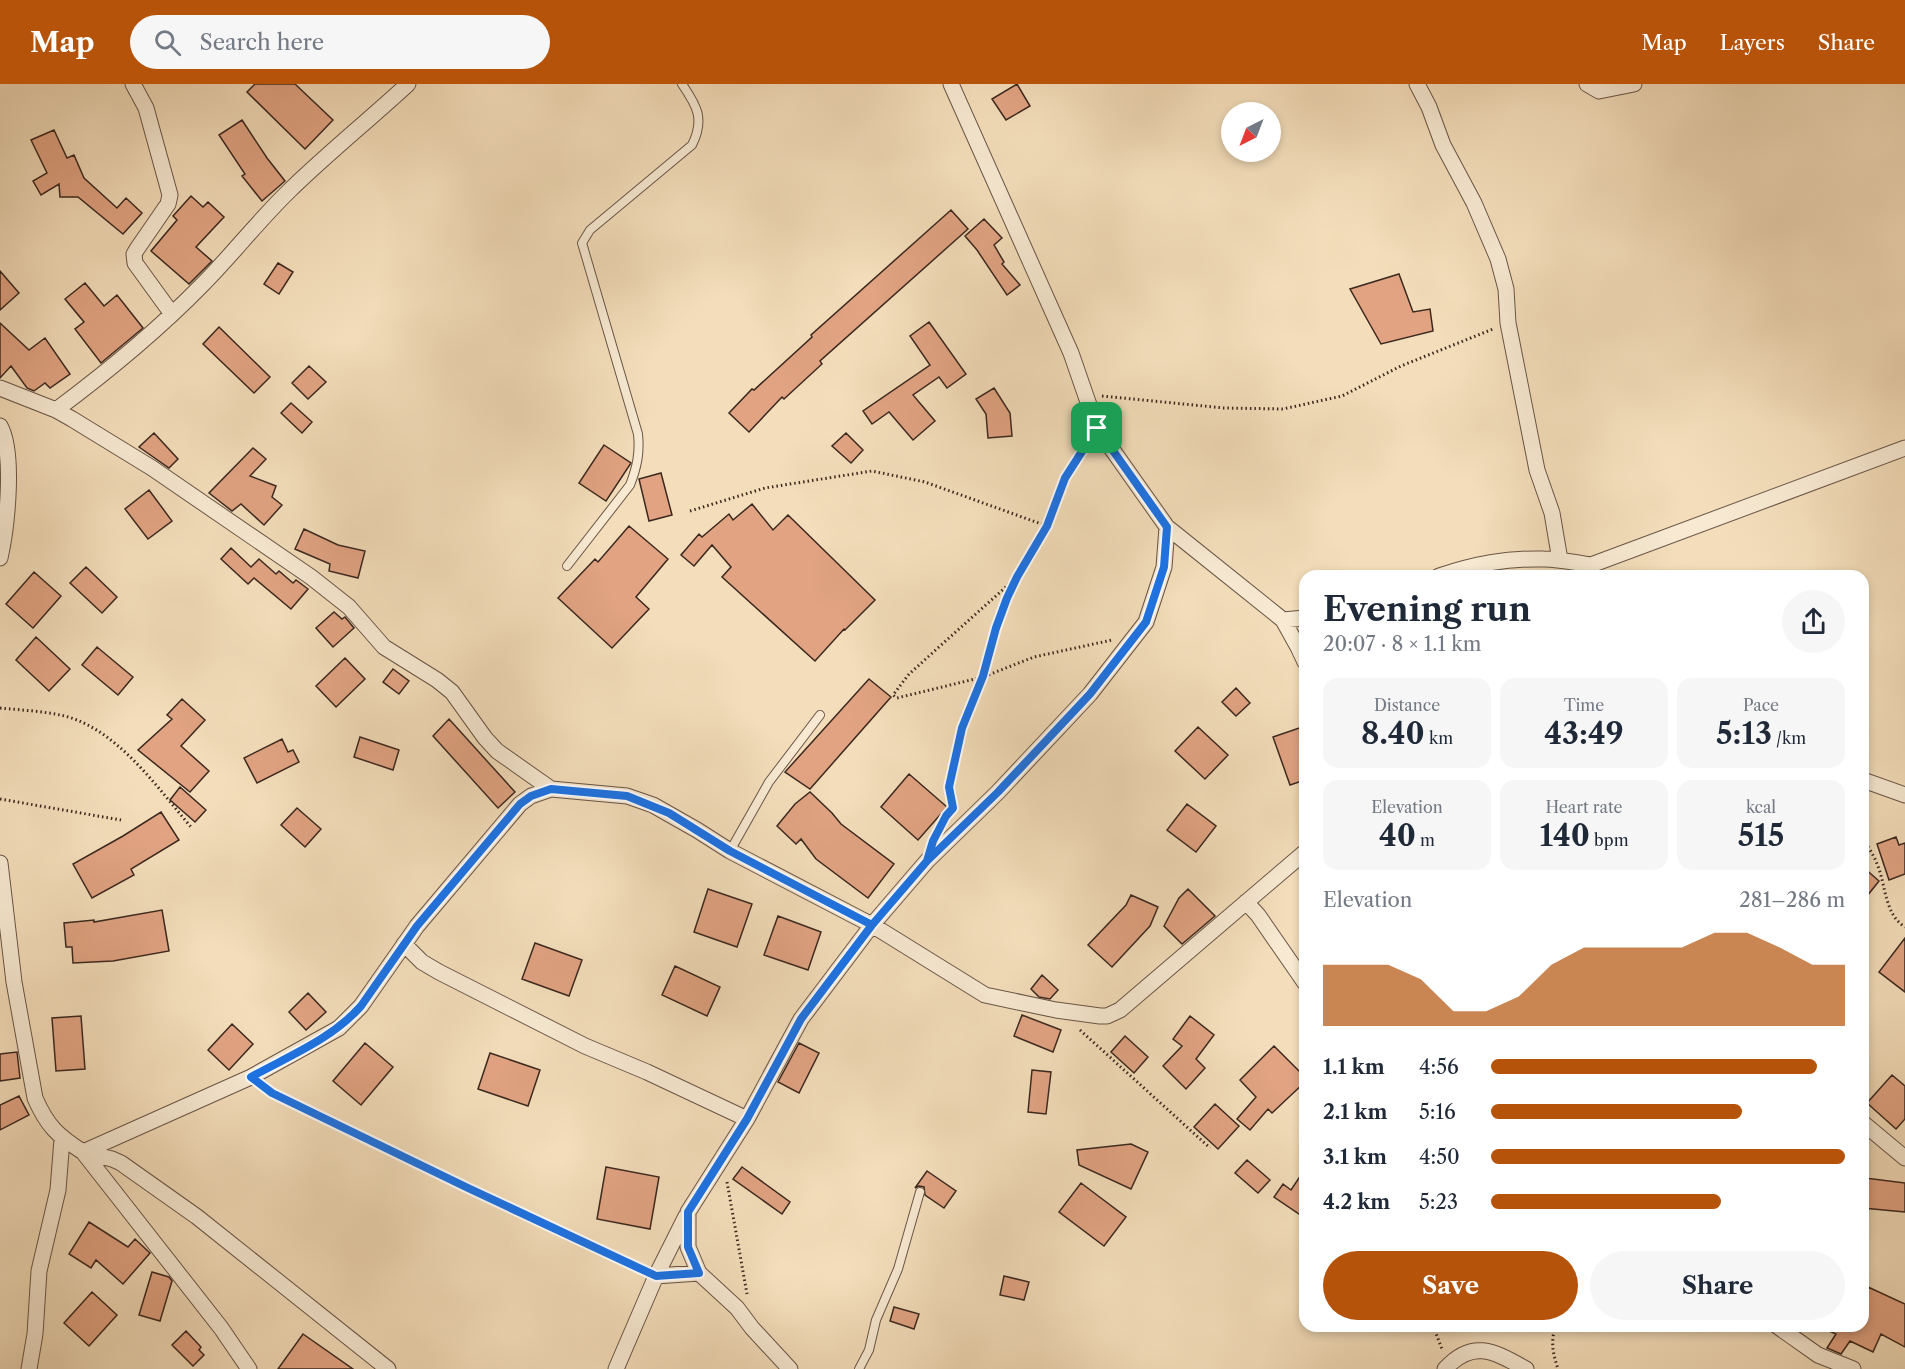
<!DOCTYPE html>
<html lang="en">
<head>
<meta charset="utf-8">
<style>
	:root { --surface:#fff; --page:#f6f6f7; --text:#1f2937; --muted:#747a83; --accent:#b45309 }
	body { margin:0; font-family:"Libre Caslon Text",serif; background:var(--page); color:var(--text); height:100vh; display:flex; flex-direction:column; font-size:22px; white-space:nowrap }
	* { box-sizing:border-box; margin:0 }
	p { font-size:20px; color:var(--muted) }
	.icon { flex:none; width:33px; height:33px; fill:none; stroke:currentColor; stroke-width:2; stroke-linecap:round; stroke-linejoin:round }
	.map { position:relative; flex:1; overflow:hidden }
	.drawer { position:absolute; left:1299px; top:486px; width:570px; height:762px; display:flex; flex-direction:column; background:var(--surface); border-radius:18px; box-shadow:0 3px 9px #0003 }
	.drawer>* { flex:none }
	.needle { width:39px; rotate:222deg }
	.buttons { position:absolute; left:1221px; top:18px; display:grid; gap:12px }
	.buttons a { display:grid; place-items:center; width:60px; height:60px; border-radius:50%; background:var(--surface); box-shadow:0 3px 9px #0003; font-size:30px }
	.pin { position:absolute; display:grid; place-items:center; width:51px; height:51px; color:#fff; margin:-26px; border-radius:12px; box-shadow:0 3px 9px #0006 }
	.round { display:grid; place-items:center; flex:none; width:63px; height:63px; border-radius:32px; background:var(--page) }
	.summary { display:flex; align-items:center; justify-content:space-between; height:102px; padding:0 24px }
	h1 { font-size:33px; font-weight:700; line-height:45px }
	.figures { display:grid; grid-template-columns:repeat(3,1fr); gap:9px; height:102px; padding:6px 24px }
	.figures div { display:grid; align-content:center; border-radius:15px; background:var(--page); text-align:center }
	.figures b { font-size:30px; font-weight:700 }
	.figures small { font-size:16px; font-weight:400 }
	.figures p { font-size:16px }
	.chart { height:168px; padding:12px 24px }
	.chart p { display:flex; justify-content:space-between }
	.chart svg { width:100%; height:108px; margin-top:6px; fill:var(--accent); opacity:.7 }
	.action { display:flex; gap:12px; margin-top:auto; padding:12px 24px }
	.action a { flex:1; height:69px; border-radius:36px; background:var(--accent); color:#fff; font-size:24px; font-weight:700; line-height:69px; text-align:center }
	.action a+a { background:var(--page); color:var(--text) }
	ul { padding:0 24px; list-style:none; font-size:20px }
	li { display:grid; grid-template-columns:96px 72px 1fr; align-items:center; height:45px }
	li i { height:15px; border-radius:8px; background:var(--accent) }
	header { display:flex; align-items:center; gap:36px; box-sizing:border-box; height:84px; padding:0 30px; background:var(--accent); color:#fff }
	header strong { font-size:28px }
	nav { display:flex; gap:33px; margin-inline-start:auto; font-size:21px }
	.search { width:420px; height:54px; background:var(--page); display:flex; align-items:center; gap:15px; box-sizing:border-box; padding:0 21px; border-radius:33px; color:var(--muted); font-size:22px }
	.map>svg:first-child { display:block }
	.building { fill:#e1a382; stroke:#3b281f; stroke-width:1.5 }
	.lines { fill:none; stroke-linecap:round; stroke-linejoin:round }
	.service-casing { stroke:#695546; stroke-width:10 }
	.minor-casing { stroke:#695546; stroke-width:17 }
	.path { stroke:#3b281f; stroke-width:3; stroke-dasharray:1.5 3; stroke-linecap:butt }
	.service { stroke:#f7e9d2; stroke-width:8 }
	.minor { stroke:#f7e9d2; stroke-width:15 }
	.route-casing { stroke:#fff; stroke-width:12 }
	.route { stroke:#1a73e8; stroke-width:8 }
</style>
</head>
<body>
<header>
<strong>Map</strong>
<div class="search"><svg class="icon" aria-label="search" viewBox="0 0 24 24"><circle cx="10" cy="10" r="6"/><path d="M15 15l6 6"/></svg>Search here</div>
<nav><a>Map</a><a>Layers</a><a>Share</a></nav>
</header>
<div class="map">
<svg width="1905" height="1285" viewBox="0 0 1905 1285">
	<rect width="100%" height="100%" fill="#f3ddba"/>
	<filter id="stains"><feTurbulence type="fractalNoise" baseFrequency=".00333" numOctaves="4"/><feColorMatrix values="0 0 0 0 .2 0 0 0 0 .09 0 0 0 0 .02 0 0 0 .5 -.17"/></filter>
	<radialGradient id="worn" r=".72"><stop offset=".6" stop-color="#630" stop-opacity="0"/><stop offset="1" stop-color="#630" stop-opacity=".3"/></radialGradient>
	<!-- building -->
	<path class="building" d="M255 0H295L333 36 305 65 247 8Z
		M1017 0 1030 22 1006 36 992 15Z
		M242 36 267 74 285 97 262 117 242 92 245 90 219 51Z
		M54 46 67 74 74 71 84 94 117 124 126 114 142 129 123 150 78 113H60L59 100 41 111 33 97 47 89 31 56Z
		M191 112 203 123 208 118 224 133 196 163 212 177 189 200 151 167 177 136 173 132Z
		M951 126 968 145 820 277 822 280 784 315 782 313 749 348 729 329 752 305 754 306 812 253 811 251Z
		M984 135 1002 154 994 161 1004 178 1002 180 1020 201 1007 211 977 166 965 152Z
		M278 179 293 188 279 210 264 200Z
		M0 187 19 209 0 226Z
		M1399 190 1413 228 1430 225 1433 247 1381 260 1350 205Z
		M85 199 104 222 117 211 143 244 101 279 75 245 84 238 65 215Z
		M929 238 966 290 947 304 939 293 913 311 935 337 913 356 889 328 872 340 863 327 930 281 910 252Z
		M0 239 29 266 45 254 70 290 50 304 45 299 34 307 27 304 11 282 0 294Z
		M219 243 270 293 254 309 203 260Z
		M309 282 326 298 308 315 292 299Z
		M994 304 1010 329 1012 352 988 354 986 330 976 315Z
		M291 319 312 338 302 349 281 329Z
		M154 349 178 375 169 384 139 363Z
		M846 349 863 366 851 379 832 362Z
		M604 361 631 379 606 417 579 399Z
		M253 364 266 375 250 392 276 402 272 413 282 421 264 441 241 420 232 427 209 409Z
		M661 389 672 431 649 437 639 395Z
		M149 406 172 437 148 455 125 425Z
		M752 420 773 446 788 431 875 516 845 546 844 545 815 577 722 493 731 483 712 461 694 482 681 471 699 450 702 453 729 430 733 436Z
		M629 442 668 475 636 513 649 525 612 564 558 514 595 475 598 478Z
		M304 445 338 461 365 467 358 494 329 487 330 480 295 465Z
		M231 464 251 483 259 475 276 490 279 487 293 499 296 496 308 505 291 525 254 494 248 500 221 475Z
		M86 483 117 513 102 529 70 499Z
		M34 488 61 512 33 544 6 520Z
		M334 528 342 535 345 533 354 544 333 563 316 544Z
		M36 553 70 585 49 607 16 576Z
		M97 563 133 593 118 611 82 581Z
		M345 574 365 595 336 623 316 602Z
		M393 585 409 597 399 610 383 598Z
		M869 595 891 613 810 705 785 688Z
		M1236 604 1250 619 1236 632 1222 618Z
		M182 615 205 636 181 662 209 687 190 708 138 666 172 635 167 631Z
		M449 635 515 708 498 724 433 652Z
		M1305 642V696L1290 701 1273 653Z
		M1198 643 1228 671 1205 695 1175 667Z
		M360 653 399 666 393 686 354 673Z
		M282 655 288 668 293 666 299 678 257 699 244 674Z
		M909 690 947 723 918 756 881 723Z
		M180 703 206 726 195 738 170 716Z
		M810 708 832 729 841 740 894 780 868 814 816 775 801 755 796 760 777 742 795 720Z
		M1187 720 1216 742 1196 768 1167 746Z
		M297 724 321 745 305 763 281 741Z
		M161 728 179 756 131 785 134 791 92 814 73 780 123 752Z
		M1896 753 1899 761 1905 759V790L1889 796 1877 760Z
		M1863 783 1879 797 1863 817Z
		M708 805 752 820 737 863 694 848Z
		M1188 805 1215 832 1182 860 1164 842 1179 814Z
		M1131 811 1158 823 1150 842 1112 883 1088 861 1126 821Z
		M162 826 169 867 113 877 73 879 72 863H66L64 839 94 836V838Z
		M778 832 821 848 808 886 764 871Z
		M1905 854V908L1879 888Z
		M535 859 582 876 569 912 522 895Z
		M675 882 720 903 707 932 662 911Z
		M1042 891 1058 906 1050 915 1039 913 1031 905Z
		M308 909 326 928 306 946 289 928Z
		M1022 931 1061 946 1053 968 1014 952Z
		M81 932 85 985 56 987 52 934Z
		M1190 932 1214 951 1196 975 1205 984 1186 1005 1163 982 1182 962 1173 955Z
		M232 940 253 960 229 986 208 966Z
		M1125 952 1148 973 1134 989 1111 968Z
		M365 959 393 983 361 1021 333 997Z
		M799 959 819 969 799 1009 778 998Z
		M1274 962 1305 993V998L1272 1029 1268 1025 1250 1046 1237 1035 1256 1013 1240 996Z
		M17 968 20 994 0 997V970Z
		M490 969 540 986 528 1022 478 1005Z
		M1032 986 1051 988 1046 1030 1028 1028Z
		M1892 991 1905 1002V1035L1896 1045 1867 1019Z
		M19 1012 29 1031 0 1046V1021Z
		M1215 1020 1239 1042 1218 1065 1194 1043Z
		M1131 1060 1148 1068 1131 1105 1079 1081 1077 1066Z
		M1247 1076 1270 1096 1258 1109 1235 1089Z
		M606 1083 659 1093 650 1145 597 1135Z
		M742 1083 790 1118 782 1130 733 1095Z
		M1305 1085V1134L1274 1113 1283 1100 1291 1106Z
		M927 1087 956 1107 944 1124 925 1111 924 1103 919 1102 915 1104Z
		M1865 1094 1905 1099V1128L1863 1124Z
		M1081 1099 1126 1133 1104 1162 1059 1128Z
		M89 1138 128 1163 135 1155 150 1169 123 1200 96 1176 91 1184 69 1170Z
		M152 1188 169 1193 172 1197 160 1237 139 1231Z
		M1004 1192 1029 1198 1024 1216 1000 1211Z
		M1868 1203 1905 1220V1263L1881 1250 1873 1268 1850 1257 1841 1270 1827 1264 1836 1250 1818 1242H1863V1211Z
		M92 1208 117 1231 89 1262 64 1239Z
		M894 1223 919 1230 914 1245 890 1237Z
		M186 1247 201 1263 199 1266 204 1271 193 1282 172 1261Z
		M303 1250 353 1285H278Z"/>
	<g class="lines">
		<!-- service casing -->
		<g class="service-casing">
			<path id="service" d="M567 482 630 401C637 383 640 369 638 350L582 159 590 146 692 61C705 35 697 22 682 0
				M730 767 769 698 820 631
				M859 1285 869 1266 876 1236 898 1185 920 1108"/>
		</g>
		<!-- minor casing -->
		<g class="minor-casing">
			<path id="minor" d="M133 0 146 24 170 111 168 120 137 165 134 170 135 179 172 230
				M1417 0 1429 23 1443 61 1474 119 1498 175 1506 205 1508 239 1537 386 1552 429 1560 476
				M1587 0 1599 7 1634 0
				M0 304 56 326 72 335 152 384 311 493 349 523 384 563 437 596 452 608 485 654 497 667 551 705
				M56 326C107 288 157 247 202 201 232 171 258 137 289 107 327 70 369 36 408 0
				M0 342C15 369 7 443 0 474
				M1167 443 1283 536 1298 563 1305 578
				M1439 492C1475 480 1506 474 1544 475 1560 475 1576 479 1591 481L1905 364
				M1283 536 1305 534
				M1863 696 1905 711
				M0 779 14 898 35 1014C47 1042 58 1052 83 1068L221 1244 249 1285
				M1246 818 1258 831 1305 899
				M404 860 422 878 439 888 585 962 647 988 747 1035
				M1863 1039 1905 1074
				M83 1068 251 993 339 944 361 922 417 842 520 720 531 712 551 705 627 712 653 721 697 746 730 767 872 841 985 911 1056 926 1100 932H1107L1120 926 1305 768
				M83 1068 112 1075 121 1079 196 1132 388 1285
				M656 1192 699 1189
				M1777 1242 1818 1271 1853 1285
				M29 1285 35 1250 39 1187 58 1106 62 1055
				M616 1285 656 1192 686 1132
				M790 1285 752 1244 737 1224 699 1189 688 1163V1128L747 1035 801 935 872 841 927 777 998 708 1090 610 1146 538 1164 483 1167 443 1097 344 1071 269 951 0
				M1445 1285C1473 1254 1495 1268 1526 1285"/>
		</g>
		<!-- path -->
		<path class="path" d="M1102 312 1224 324 1283 325 1342 312 1401 282 1493 245
			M1087 359 1065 394 1047 442 1017 493 909 590 893 611 897 614 983 593 1034 573 1112 556
			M690 427 765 404 872 387 925 398 1047 442
			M0 624C20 626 41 627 60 631 115 642 156 702 191 743
			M0 715 121 736
			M944 736 953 724 949 703 962 644 983 593 996 544 1016 494
			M1863 755C1868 763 1874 771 1877 780 1886 800 1884 830 1905 843
			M1080 946 1210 1064
			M264 1003 272 1009 468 1104 641 1185
			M727 1098 747 1210
			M1433 1242 1442 1265
			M1556 1242C1550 1257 1553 1270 1558 1285"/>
		<!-- service -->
		<use href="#service" class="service"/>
		<!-- minor -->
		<use href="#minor" class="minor"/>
	</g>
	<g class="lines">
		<!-- route casing -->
		<g class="route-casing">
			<path id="route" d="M1097 344 1065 394 1047 442 1017 493 1007 514 996 544 983 592 962 644 949 703 953 724 946 732 933 757 927 777 872 841 730 767 669 729 627 712 551 705 531 712 520 720 417 842 361 922C332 955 289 972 251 993L272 1009 468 1104 656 1192 699 1189 688 1163V1128L747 1035 801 935 872 841 927 777 998 708 1090 610 1146 538 1164 483 1167 443 1097 344"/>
		</g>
		<!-- route -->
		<use href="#route" class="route"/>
	</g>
	<rect width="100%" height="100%" filter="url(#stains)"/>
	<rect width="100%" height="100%" fill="url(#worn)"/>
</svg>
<div class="buttons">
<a><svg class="needle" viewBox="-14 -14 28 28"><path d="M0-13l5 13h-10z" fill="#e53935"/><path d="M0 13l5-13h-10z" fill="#747a83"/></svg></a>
</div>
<div class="pin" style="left:1097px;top:344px;background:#1e9e55"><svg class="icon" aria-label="arrive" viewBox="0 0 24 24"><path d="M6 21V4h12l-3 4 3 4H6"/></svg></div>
<section class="drawer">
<div class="summary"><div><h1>Evening run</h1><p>20:07 · 8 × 1.1 km</p></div><a class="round"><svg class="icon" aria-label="share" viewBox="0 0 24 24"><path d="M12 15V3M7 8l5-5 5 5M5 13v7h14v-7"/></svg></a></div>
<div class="figures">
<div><p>Distance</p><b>8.40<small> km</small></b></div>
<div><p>Time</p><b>43:49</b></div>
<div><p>Pace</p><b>5:13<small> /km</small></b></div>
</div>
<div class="figures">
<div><p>Elevation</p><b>40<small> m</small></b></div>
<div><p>Heart rate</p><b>140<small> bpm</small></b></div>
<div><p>kcal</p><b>515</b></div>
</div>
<div class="chart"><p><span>Elevation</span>281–286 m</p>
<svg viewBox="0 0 160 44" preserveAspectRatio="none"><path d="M0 44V19L10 19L20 19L30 25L40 38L50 38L60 32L70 19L80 12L90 12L100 12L110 12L120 6L130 6L140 12L150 19L160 19V44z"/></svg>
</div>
<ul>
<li><b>1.1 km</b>4:56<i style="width:92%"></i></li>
<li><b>2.1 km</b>5:16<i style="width:71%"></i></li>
<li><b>3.1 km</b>4:50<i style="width:100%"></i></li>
<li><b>4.2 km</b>5:23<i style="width:65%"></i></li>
</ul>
<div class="action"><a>Save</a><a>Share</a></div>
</section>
</div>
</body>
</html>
